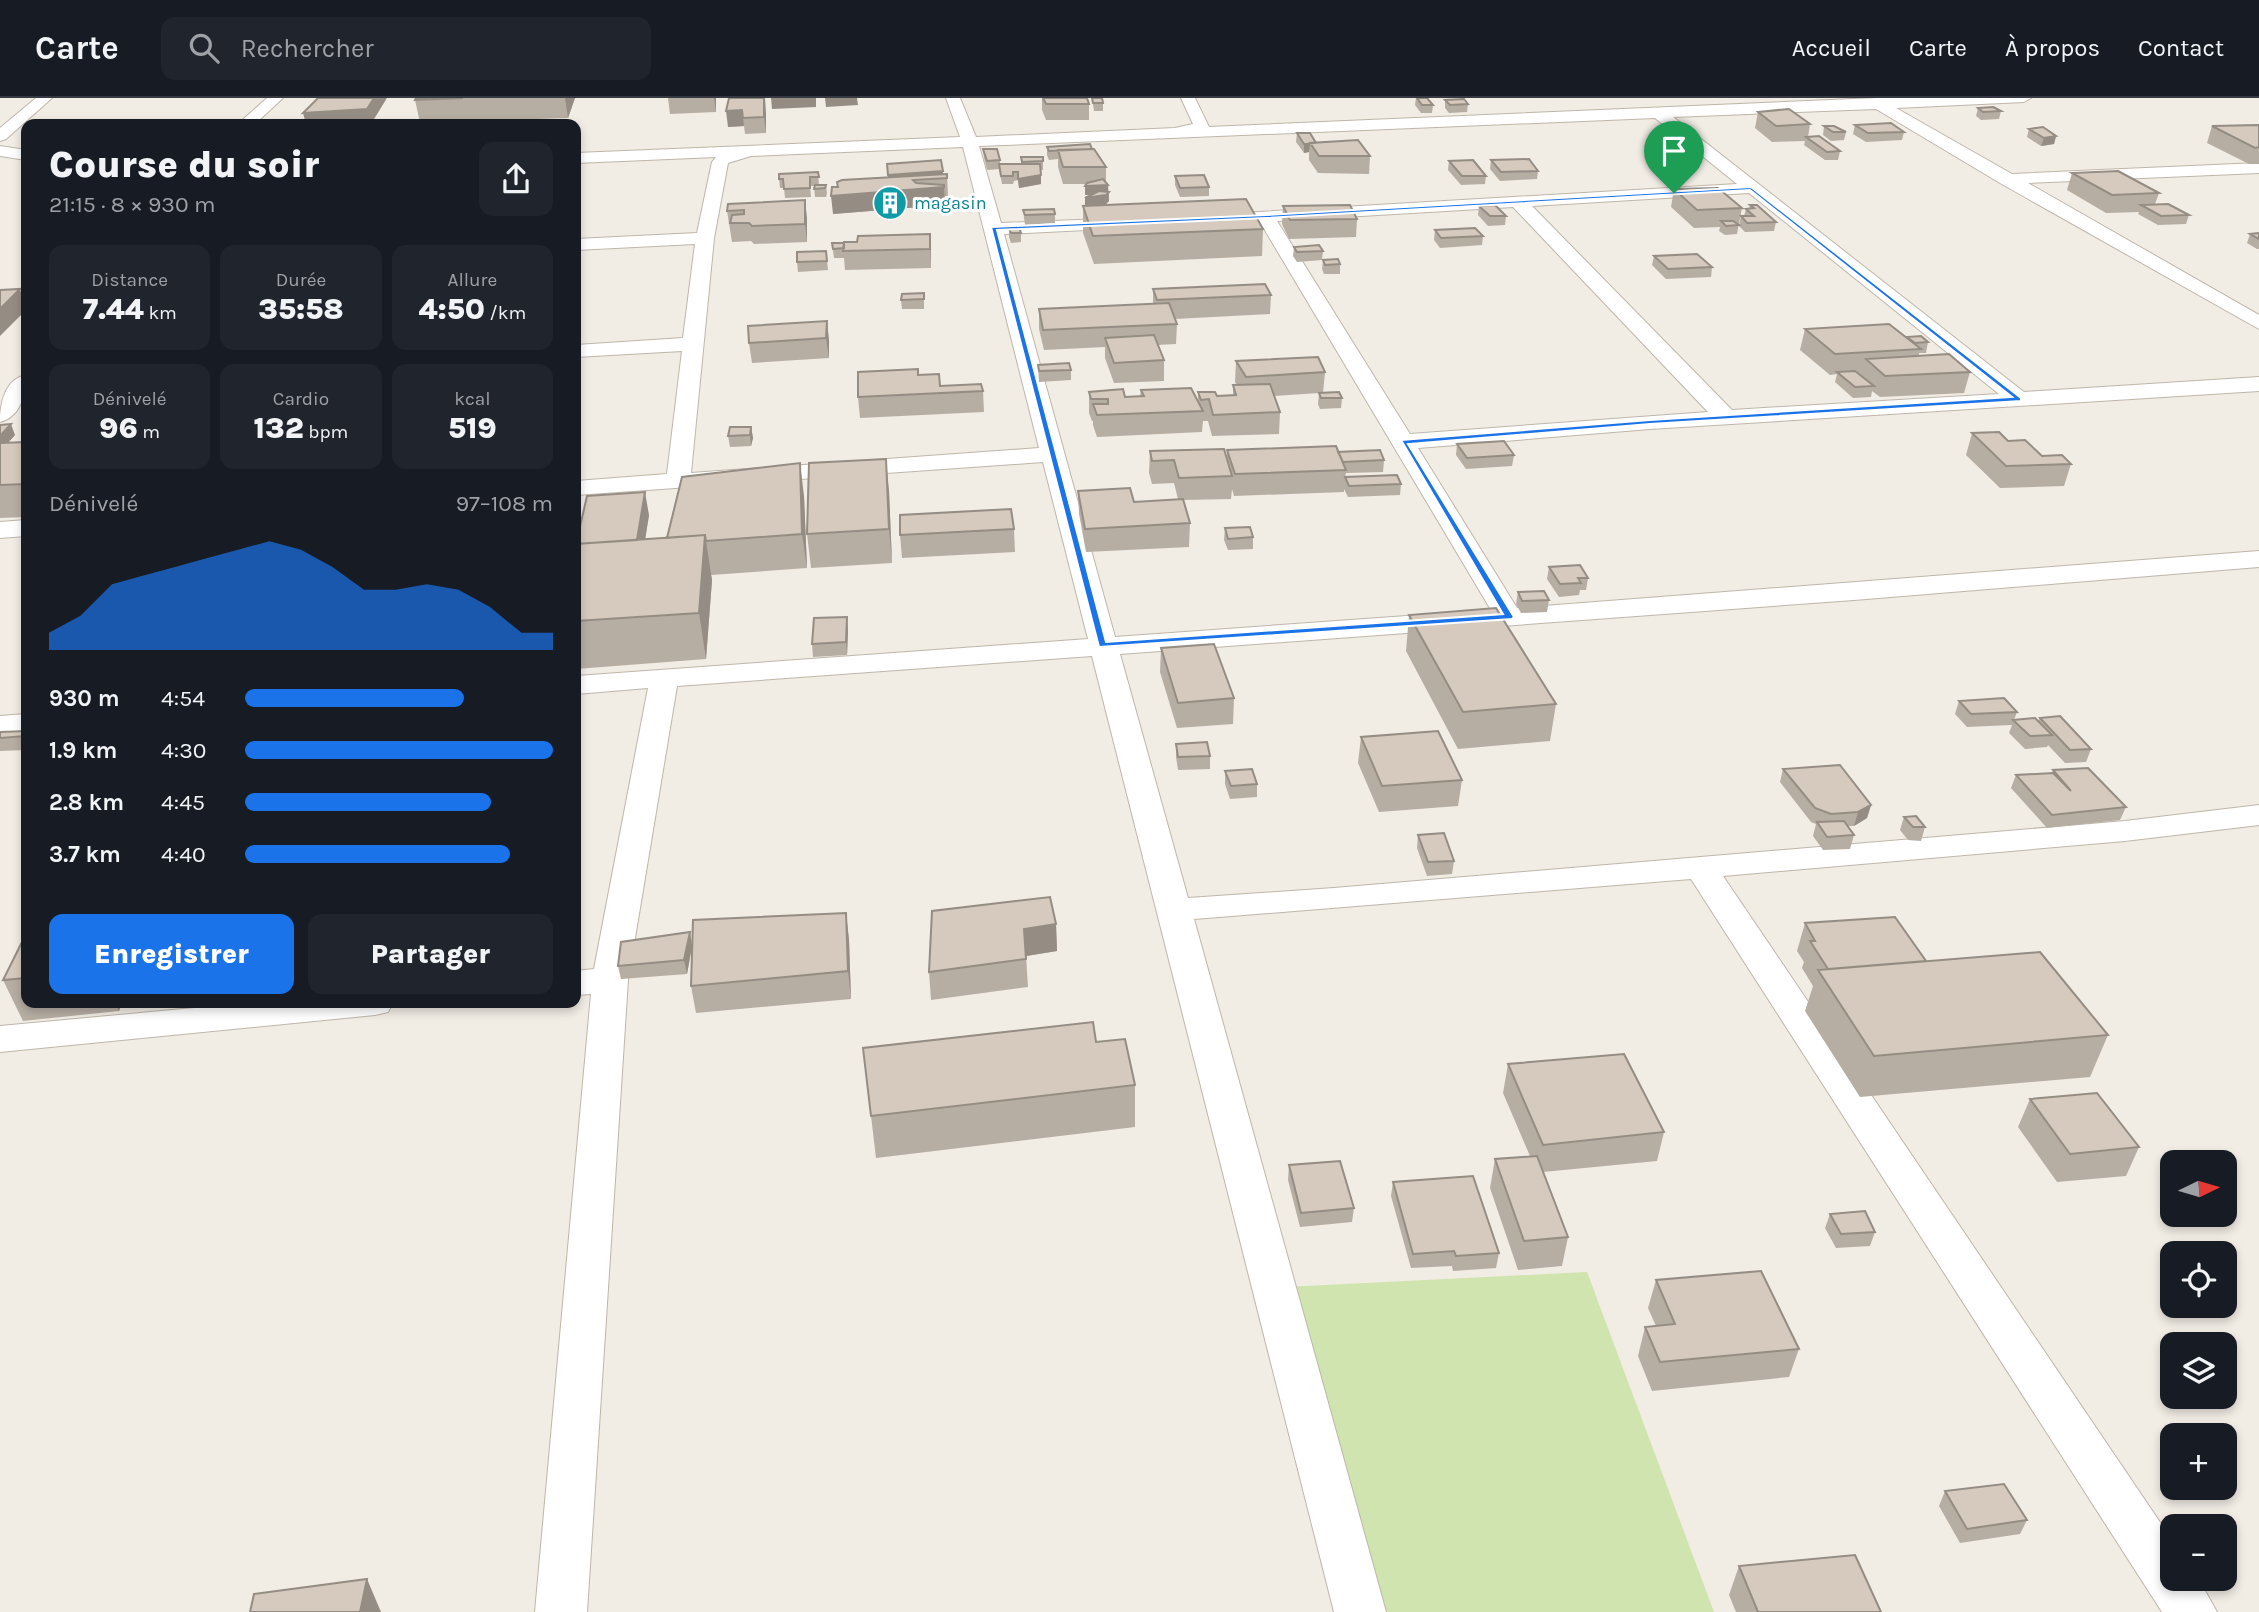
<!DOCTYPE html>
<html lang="fr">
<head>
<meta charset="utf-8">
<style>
	:root { --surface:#171b24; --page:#20242c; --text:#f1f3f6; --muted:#9ea1a6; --line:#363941; --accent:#1a73e8 }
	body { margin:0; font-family:Karla,sans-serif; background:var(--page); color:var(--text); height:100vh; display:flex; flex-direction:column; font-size:26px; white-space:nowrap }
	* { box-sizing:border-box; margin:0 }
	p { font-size:23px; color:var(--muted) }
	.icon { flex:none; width:38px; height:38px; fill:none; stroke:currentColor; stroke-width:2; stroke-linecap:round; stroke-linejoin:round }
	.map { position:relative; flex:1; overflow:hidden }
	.drawer { position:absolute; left:21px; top:21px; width:560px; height:889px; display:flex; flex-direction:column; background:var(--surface); border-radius:14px; box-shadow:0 4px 10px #0003 }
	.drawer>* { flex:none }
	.needle { width:46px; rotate:85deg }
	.buttons { position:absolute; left:2160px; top:1052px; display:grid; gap:14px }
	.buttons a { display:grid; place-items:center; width:77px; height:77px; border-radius:14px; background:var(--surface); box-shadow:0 4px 10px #0003; font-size:35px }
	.pin { position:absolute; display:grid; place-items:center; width:60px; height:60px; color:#fff; margin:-72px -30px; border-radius:50% 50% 50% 0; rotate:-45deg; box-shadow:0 0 7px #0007 }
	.pin .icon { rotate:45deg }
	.round { display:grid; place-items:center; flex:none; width:74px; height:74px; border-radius:14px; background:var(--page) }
	.overview { display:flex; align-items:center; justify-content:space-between; height:119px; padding:0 28px }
	h1 { font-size:38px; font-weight:800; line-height:52px }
	.figures { display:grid; grid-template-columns:repeat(3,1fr); gap:10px; height:119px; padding:7px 28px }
	.figures div { display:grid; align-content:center; border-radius:14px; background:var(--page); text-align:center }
	.figures b { font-size:30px; font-weight:800 }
	.figures small { font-size:19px; font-weight:400 }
	.figures p { font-size:19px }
	.chart { height:196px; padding:14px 28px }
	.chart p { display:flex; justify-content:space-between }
	.chart svg { width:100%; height:126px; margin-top:7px; fill:var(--accent); opacity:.7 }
	.button { display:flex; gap:14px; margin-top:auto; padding:14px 28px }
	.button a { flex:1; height:80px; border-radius:14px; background:var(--accent); color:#fff; font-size:28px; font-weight:800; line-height:80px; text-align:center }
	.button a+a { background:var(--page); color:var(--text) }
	ul { padding:0 28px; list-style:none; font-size:23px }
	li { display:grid; grid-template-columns:112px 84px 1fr; align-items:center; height:52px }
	li i { height:18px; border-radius:9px; background:var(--accent) }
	header { display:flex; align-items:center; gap:42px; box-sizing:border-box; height:98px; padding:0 35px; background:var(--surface); border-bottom:2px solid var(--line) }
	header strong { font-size:33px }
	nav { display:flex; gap:38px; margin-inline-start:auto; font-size:24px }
	.search { width:490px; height:63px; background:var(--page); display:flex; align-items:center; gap:18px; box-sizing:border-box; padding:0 24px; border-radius:14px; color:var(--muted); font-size:26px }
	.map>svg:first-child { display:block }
	.green { fill:#cfe4ae }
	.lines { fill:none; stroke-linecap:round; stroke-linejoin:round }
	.minor-casing { stroke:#bfb6aa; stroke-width:2 }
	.minor { fill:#fff; fill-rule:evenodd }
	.wall { fill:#b7aea3 }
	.shaded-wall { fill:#958d84 }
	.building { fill:#d5cabd; stroke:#958d84; stroke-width:2 }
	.route { fill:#1a73e8; stroke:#fff; stroke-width:2; fill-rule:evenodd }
	.labels { text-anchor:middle; stroke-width:6; stroke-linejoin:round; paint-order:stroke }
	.far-culture-label { font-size:18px; fill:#0d838f; stroke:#fff; text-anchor:start }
</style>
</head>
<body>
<header>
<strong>Carte</strong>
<div class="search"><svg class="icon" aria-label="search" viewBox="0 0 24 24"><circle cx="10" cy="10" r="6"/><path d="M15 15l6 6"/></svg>Rechercher</div>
<nav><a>Accueil</a><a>Carte</a><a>À propos</a><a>Contact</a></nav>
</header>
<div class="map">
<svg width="2259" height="1514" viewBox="0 0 2259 1514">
	<rect width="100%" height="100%" fill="#f1ece4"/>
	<!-- green -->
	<path class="green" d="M1587 1174 1714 1514H1345L1267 1190Z"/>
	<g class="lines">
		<!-- minor casing -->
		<g class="minor-casing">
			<path id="minor" d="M36 0H52L6 41 0 43V30Z
				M267 0H283L255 26H238Z
				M946 0H960L976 39 1175 30 1193 26 1181 0H1195L1209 29 1877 0H2031L2024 4 1896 10 2012 76 2259 65V75L2028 85 2259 217V231L2000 85 1876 11 1673 19 2024 294 2259 279V293L1650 331 1418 350 1517 510 2259 453V469L1854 502 1120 556 1188 800 1334 790 2125 723 2259 707V727L2125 743 1723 778 2172 1442V1480H2198L2217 1514H2162L1691 781 1194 821 1386 1514H1334L1092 558 677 588 628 882 587 1514H535L591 896 576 897V873L594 871 648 590 576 596V578L1088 541 1043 364 576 397V383L667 376 682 253 576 259V247L683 240 695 146 576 152V141L697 135 712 64 716 59 576 65V55L960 39ZM1655 20 1737 86 1206 117 1203 121 1206 125 1212 126 1260 124 1491 512 1115 539 1004 136 1127 130 1136 125 1127 120 1001 125 979 48ZM963 49 1039 350 691 375 714 140 728 65 751 58ZM1749 95 1999 296 1732 312 1532 108ZM1513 109 1708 314 1410 336 1277 123Z
				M0 48 26 52V62L0 58Z
				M26 277C26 295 21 319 0 324 0 305 5 281 26 277Z
				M26 422V438L0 440V424Z
				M26 616V634L0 636V618Z
				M248 905H393L388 914 375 917 0 954V928Z"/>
		</g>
		<!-- minor -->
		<use href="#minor" class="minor"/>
	</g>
	<!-- wall -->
	<path class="wall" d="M416 0H575L568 20 420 25 415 2Z
		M668 0H716V14L670 16Z
		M729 0 766 15V35L745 36 744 28 728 29Z
		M1042 0H1087L1089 6V22H1046L1042 12Z
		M1092 0 1103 5V13H1094Z
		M1416 0H1427L1433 7 1432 15H1421L1415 7Z
		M1445 2 1468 6 1467 14 1449 15 1445 10Z
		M1978 10 2001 13 1999 21 1981 22 1976 18Z
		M1758 14 1810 26 1808 39 1840 53 1838 62H1825L1804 47 1805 43 1772 44 1755 30Z
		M1855 27 1904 34 1902 42 1866 44 1853 36Z
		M2259 27V66H2249L2207 45 2212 28Z
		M1824 28 1846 34 1844 42 1831 43 1823 37Z
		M2029 31 2056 38 2054 46 2041 48 2027 39Z
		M1297 35 1316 45 1370 58 1369 76 1318 75 1309 62V54L1304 55 1296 44Z
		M1047 49 1092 51 1106 69V85L1108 94H1109V103L1106 106 1094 108 1263 131 1262 158 1094 166 1083 135V108H1085L1091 97H1085V88L1086 86H1063L1058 69V61L1049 62 1047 57Z
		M983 51 1000 62V66H1021V59H1043V72H1040L1041 86 1019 90 1018 82 1014 83 1013 86H1002L999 71 987 72 984 60Z
		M1491 62 1538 73 1537 81 1500 83 1490 71Z
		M1449 63 1486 78 1485 86 1461 87 1448 72Z
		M887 66 947 76 948 98H945V107L833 116 838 89 888 80Z
		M818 74 819 87H826L827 95 826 99H815L814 88H810L811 99 785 100 784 90H780L779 81Z
		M2072 75 2159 95 2155 106 2189 117 2186 126 2158 127 2138 116 2139 114 2106 115 2067 92Z
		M1175 78 1209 89V98L1180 99 1175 87Z
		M1674 91 1742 110 1737 136 1725 137 1719 133 1720 129 1694 130 1671 109Z
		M728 106 807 120V144L754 146 751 143 732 144 727 113Z
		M1750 107 1776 124 1774 133 1745 134 1739 128 1741 118H1744L1746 111H1749Z
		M1283 108 1357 121 1356 139 1289 141 1282 126Z
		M1479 108 1506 118 1505 127 1488 128 1478 117Z
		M1023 112 1055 116V125L1025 127Z
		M1009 130 1021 135V144L1011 145 1009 139Z
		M1435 132 1483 138 1482 147 1440 150 1434 142Z
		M2259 135V151H2257L2247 145 2250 136Z
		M930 136 931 170 845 172 844 160H834L832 145 857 144Z
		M1294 149 1323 153 1322 162 1297 164 1293 158Z
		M826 153 828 172 798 174 797 164Z
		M1654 158 1712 169 1711 179 1666 181 1652 167Z
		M1323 162 1340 166V176H1324L1322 171Z
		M1153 191 1271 197 1270 216 1175 221 1177 226 1176 246 1157 247 1164 262V283L1114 285 1105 260V249L1044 252 1039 231V211L1153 206Z
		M924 195V211H902L901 202Z
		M827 223 829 243V260L752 265 749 245Z
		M1805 231 1907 240V239L1928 244 1926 255H1919V258L1970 274 1964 295 1880 299 1872 293 1871 299 1853 300 1835 284 1837 276 1830 277 1800 252Z
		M1236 263 1325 274 1323 295 1342 300 1341 310 1320 311 1318 306 1319 295 1274 298 1280 314 1279 336 1212 338 1208 323H1203L1202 334 1097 339 1093 327V323H1092L1089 315V294L1125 299 1140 298 1141 292 1198 303V294L1217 298H1233V287H1237L1235 284Z
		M1038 267 1071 272V282L1039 284Z
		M940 288 983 293 984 314 860 320 858 299Z
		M0 327 15 337 8 344H26V419L0 420Z
		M751 329 753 340 751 348 730 349 728 338Z
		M1972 335 2008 343 2042 358 2071 366 2064 388 2000 390 1966 357Z
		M1457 346 1514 357 1512 368 1466 371 1456 357Z
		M1227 352 1338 354 1384 362 1383 374 1346 375 1345 379 1401 386 1400 397 1348 399 1344 391V394L1234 398 1232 391 1231 401 1183 402 1190 425 1189 449 1086 454 1079 416 1078 393 1134 404 1178 401 1174 385 1152 386 1149 375 1150 353 1227 362Z
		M889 393 892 465 811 470 807 436Z
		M804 398 807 470 711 477 712 482 706 561 576 571V446L649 417 645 441 667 440Z
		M1225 430 1253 439V451L1228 452 1224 442Z
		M1014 431 1015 454 902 460 900 437Z
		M1549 469 1588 480 1586 492H1580L1579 497 1559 499 1547 481Z
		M1518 494 1549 502 1547 514 1521 515 1516 506Z
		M1409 517 1556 606 1550 643 1458 651 1406 553Z
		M848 531 847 557 813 559 812 546Z
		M1161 550 1234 600 1233 626 1177 630 1160 574Z
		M1959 603 2017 614 2014 622 2038 623 2040 620 2091 651 2086 664 2065 665 2048 647 2047 649 2025 651 2009 635 2012 627 1967 629 1955 616Z
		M26 633V652L0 653V634Z
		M1361 639 1462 682 1458 708 1379 714 1358 665Z
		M1176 646 1210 658V671L1178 672 1176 659Z
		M1783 671 1871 707 1867 720 1854 728H1848L1854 737 1850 751 1823 752 1813 738 1816 726 1811 724 1780 684Z
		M2053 672 2126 709 2120 722 2047 730 2011 690 2016 677 2052 675Z
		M1225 673 1257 686V699L1230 701 1225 686Z
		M1904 719 1925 729 1921 743 1908 742 1900 732Z
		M1418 737 1454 763 1452 776 1427 778 1417 750Z
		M846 815 849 842 851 901 696 915 691 888Z
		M1805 825 1926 863 2108 937 2090 979 1860 999 1805 913 1813 888 1802 870 1804 864 1797 853Z
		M1056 826 1057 853 1026 858 1028 889 931 902 929 874Z
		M690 834 692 848 687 876 621 881 618 868Z
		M26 836V905H122L119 913 23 923 3 882Z
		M1096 944 1135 987V1029L876 1060 863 950Z
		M1508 966 1664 1034 1657 1063 1543 1074 1568 1139 1562 1168 1518 1172 1490 1090 1495 1061 1530 1058 1503 995Z
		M2030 1001 2139 1049 2126 1078 2057 1084 2018 1029Z
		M1289 1067 1354 1110 1352 1124 1300 1129 1288 1082Z
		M1393 1084 1499 1155 1496 1170 1453 1173 1452 1168 1411 1170 1391 1098Z
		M1830 1116 1875 1134 1870 1148 1836 1150 1825 1130Z
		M1656 1182 1799 1251 1789 1279 1652 1293 1638 1258 1645 1229 1656 1228 1648 1210Z
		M1945 1393 2027 1422 2020 1436 1960 1445 1939 1408Z
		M1739 1468 1881 1514H1736L1729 1497Z"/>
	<!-- shaded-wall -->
	<path class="shaded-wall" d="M374 0H387L371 26H306L303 15Z
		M565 0H575L568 20Z
		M714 0H716V14Z
		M765 0 766 15V35L764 19Z
		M771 0H816V9L772 11Z
		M825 0H857L858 7 826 9Z
		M742 12 744 28 728 29 726 13Z
		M2056 38 2054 46 2041 48 2044 40Z
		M1304 46H1310L1309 54 1304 55Z
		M943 73V81L913 82 914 92 944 87 945 107 833 116 831 98 889 94 888 77Z
		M1041 77V86L1019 90 1018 81Z
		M1108 87 1109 103 1106 106 1085 109V100L1108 96 1085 97V88Z
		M805 102 807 120V144L805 126Z
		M930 136 931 155V170L930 151Z
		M20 191 26 212 0 238V211Z
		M827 223 829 243V260L826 240Z
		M11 326 15 337 0 354V338Z
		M751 329 753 340 751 348 750 337Z
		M886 361 889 393 892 465 889 431Z
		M800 365 804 398 807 470 802 436Z
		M645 394 649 417 639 481 635 457Z
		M705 437 712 482 706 561 699 515Z
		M847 519 848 531 847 557 846 544Z
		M1871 707 1867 720 1854 728 1858 714Z
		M846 815 849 842 851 901 848 873Z
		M1056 826 1057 853 1026 858 1024 831Z
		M690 834 692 848 687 876 684 862Z
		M115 905H122L119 913Z
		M367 1481 381 1514H360Z"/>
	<!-- building -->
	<path class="building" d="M318 0H374L367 11 303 15Z
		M416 0H463L415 2Z
		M729 0H764V19L743 20 742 12 726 13Z
		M1043 0H1087L1089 6H1046Z
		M1092 0H1102L1103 5H1093Z
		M1417 0H1427L1433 7H1422Z
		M1464 1 1468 6 1450 7 1445 2Z
		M1993 9 2001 13 1983 14 1978 10Z
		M1789 11 1810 26 1776 28 1758 14Z
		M1891 25 1904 34 1868 35 1855 27Z
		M2259 27V49L2255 50 2212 28Z
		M1824 28H1834L1846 34H1833Z
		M2043 29 2056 38 2044 40 2029 31Z
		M1297 35H1310L1316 45 1304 46Z
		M1819 38 1840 53 1827 54 1806 39Z
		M1358 42 1370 58H1319L1310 45Z
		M1090 46 1092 51 1049 53 1047 49Z
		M983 51H997L1000 62 987 63Z
		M1094 51 1106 69H1063L1058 52Z
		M1021 59H1043V63L1022 64Z
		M1529 61 1538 73 1501 74 1491 62Z
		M941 62 943 73 888 77 887 66Z
		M1473 62 1486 78H1462L1449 63Z
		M999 66H1040L1041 77 1018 81V74H1013V78H1001Z
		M2118 73 2159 95 2112 97 2072 75Z
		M818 74 819 79H810V90L784 91 783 81H779V76Z
		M947 76V80L913 82 916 85 944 87V89L831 98 832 89H838L837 84 842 82Z
		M1204 77 1209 89 1180 90 1175 78Z
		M1103 81 1108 87 1085 88 1087 85Z
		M815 87H826L825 90 814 91Z
		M1718 90 1742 110 1697 112 1674 91Z
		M1099 93 1109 94 1106 97 1085 100Z
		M1246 101 1263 131 1093 138 1083 108Z
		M805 102V126L752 128 749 125H730L732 117 744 116V112L727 113 728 106Z
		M2168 106 2189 117 2161 118 2141 107Z
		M1350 107 1357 121 1290 122 1283 108Z
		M1495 107 1506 118H1490L1479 108Z
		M1750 107H1757L1776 124 1747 125 1741 118H1754L1746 111 1754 110Z
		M1054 111 1055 116 1025 117 1023 112Z
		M1721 123H1733L1739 127 1726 128Z
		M1019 129 1021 135H1011L1009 130Z
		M1475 130 1483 138 1441 140 1435 132Z
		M2259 135V141L2250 136Z
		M930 136V151L843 153 844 144H857L858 138Z
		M832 145H844V150L833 151Z
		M1319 147 1323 153 1297 154 1294 149Z
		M826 153 827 163 797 164V154Z
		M1697 156 1712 169 1668 171 1654 158Z
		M1338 161 1340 166 1325 167 1323 162Z
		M1265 186 1271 197 1157 202 1153 191Z
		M20 191 0 211V192Z
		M924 195V201L901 202 902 196Z
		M1169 205 1177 226 1043 232 1039 211Z
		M827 223 826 240 749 245 748 228Z
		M1889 226 1921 251 1835 256 1805 231Z
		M1154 237 1164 262 1114 265 1105 240Z
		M1921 238 1928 244 1915 245 1907 239Z
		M1949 256 1970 274 1885 278 1866 261Z
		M1318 259 1325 274 1246 279 1236 263Z
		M1069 265 1071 272 1039 273 1038 267Z
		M918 271V277L939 276 940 288 981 286 983 293 858 299V274Z
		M1855 273 1874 288 1855 289 1837 274Z
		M1270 286 1280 314 1213 317 1209 301 1201 302 1198 294H1215L1217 298 1236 297 1233 287Z
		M1191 290 1203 313 1097 317 1093 306H1108V301H1091L1089 294 1123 291 1125 299 1144 298 1141 292Z
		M1339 294 1342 300H1321L1319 295Z
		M11 326 0 338V327Z
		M730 329H751L750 337 728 338Z
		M1999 334 2008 343 2025 342 2042 358 2062 357 2071 366 2006 368 1972 335Z
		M1504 343 1514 357 1467 360 1457 346Z
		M26 344V386L0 387V345Z
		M1336 348 1346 372 1235 376 1227 352Z
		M1224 351 1232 378 1179 380 1174 362 1152 363 1150 353Z
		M1380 352 1384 362 1343 364 1338 354Z
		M886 361 889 431 807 436 809 365Z
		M800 365 802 436 706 443 705 437 667 440 682 379Z
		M1397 377 1401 386 1349 388 1345 379Z
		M1130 390 1134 404 1183 401 1190 425 1085 431 1078 393Z
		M645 394 637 442 576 446 587 398Z
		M1011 411 1014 431 900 437V417Z
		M1250 429 1253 439 1228 441 1225 430Z
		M705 437 699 515 576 523V446Z
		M1580 467 1588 480H1578L1581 485 1560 486 1549 469Z
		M1544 493 1549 502 1522 503 1518 494Z
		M1496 510 1556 606 1463 614 1409 517Z
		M847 519 846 544 812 546 814 520Z
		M1214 546 1234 600 1178 605 1161 550Z
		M2004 600 2017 614 1971 616 1959 603Z
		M2060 618 2091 651 2070 652 2040 620Z
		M2035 620 2052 637 2030 638 2013 622Z
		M26 633V638L0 640V634Z
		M1438 633 1462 682 1382 688 1361 639Z
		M1207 644 1210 658 1178 659 1176 646Z
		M1840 667 1871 707 1858 714 1831 716 1815 710 1783 671Z
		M2088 670 2126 709 2052 717 2016 677 2053 675 2071 693 2053 672Z
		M1252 671 1257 686 1231 688 1225 673Z
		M1916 718 1925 729H1913L1904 719Z
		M1844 723 1854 737 1827 739 1817 724Z
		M1444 735 1454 763 1428 764 1418 737Z
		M1050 799 1056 826 1024 831 1026 861 929 874 932 813Z
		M846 815 848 873 691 888 693 822Z
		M1895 819 1926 863 1828 871 1810 843H1815L1805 825Z
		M690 834 684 862 618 868 621 844Z
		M26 836V880L3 882Z
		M2040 854 2108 937 1874 958 1818 872Z
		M1093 924 1096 944 1125 941 1135 987 871 1018 863 950Z
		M1624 956 1664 1034 1543 1047 1508 966Z
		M2097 995 2139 1049 2070 1056 2030 1001Z
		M1537 1058 1568 1139 1524 1143 1495 1061Z
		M1340 1063 1354 1110 1301 1115 1289 1067Z
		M1473 1078 1499 1155 1456 1158 1454 1153 1413 1156 1393 1084Z
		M1865 1113 1875 1134 1841 1136 1830 1116Z
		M1761 1173 1799 1251 1660 1264 1645 1229 1675 1226 1656 1182Z
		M2004 1386 2027 1422 1967 1431 1945 1393Z
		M1855 1457 1881 1514H1758L1739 1468Z
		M367 1481 360 1514H250L254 1496Z"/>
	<!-- route -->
	<path class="route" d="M1751 89 2021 300V303L1650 326 1408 346 1514 519 1512 521 1099 549 991 129 1266 117ZM1750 92 2012 299 1650 322 1401 342 1503 516 1106 544 997 132 1266 120Z"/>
	<!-- icons -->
	<defs>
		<g id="building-disc" transform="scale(1.75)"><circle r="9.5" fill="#0f9aa8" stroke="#fff"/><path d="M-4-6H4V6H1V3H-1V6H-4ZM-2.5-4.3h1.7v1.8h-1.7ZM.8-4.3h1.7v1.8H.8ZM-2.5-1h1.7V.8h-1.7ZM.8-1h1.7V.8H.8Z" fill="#fff"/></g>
	</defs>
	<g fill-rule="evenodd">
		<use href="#building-disc" x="890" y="105"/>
	</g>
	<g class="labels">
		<!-- far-culture labels -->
		<g class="far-culture-label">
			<text x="914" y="111">magasin</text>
		</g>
	</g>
</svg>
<div class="buttons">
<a><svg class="needle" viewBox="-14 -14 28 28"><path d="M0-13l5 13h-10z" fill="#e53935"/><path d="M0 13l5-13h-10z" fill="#9ea1a6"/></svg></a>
<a><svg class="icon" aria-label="locate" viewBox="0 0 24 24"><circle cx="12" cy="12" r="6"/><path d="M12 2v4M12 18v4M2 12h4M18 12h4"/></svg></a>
<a><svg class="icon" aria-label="layers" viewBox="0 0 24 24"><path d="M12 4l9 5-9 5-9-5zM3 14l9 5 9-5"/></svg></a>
<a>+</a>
<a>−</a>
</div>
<div class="pin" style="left:1674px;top:95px;background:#1e9e55"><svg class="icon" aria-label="arrive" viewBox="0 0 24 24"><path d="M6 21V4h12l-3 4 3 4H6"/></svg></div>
<section class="drawer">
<div class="overview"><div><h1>Course du soir</h1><p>21:15 · 8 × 930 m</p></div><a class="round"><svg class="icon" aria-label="share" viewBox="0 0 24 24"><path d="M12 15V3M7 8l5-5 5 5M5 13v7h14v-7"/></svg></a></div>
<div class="figures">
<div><p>Distance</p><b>7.44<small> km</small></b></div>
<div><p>Durée</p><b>35:58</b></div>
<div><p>Allure</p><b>4:50<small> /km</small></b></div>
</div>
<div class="figures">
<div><p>Dénivelé</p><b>96<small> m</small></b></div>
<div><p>Cardio</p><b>132<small> bpm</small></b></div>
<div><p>kcal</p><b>519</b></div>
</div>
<div class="chart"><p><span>Dénivelé</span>97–108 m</p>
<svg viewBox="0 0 160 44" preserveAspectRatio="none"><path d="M0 44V38L10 32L20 21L30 18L40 15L50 12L60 9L70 6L80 9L90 15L100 23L110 23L120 21L130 23L140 29L150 38L160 38V44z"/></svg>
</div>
<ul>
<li><b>930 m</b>4:54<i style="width:71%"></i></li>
<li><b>1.9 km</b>4:30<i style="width:100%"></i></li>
<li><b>2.8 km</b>4:45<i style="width:80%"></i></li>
<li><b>3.7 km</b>4:40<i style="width:86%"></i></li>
</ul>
<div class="button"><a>Enregistrer</a><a>Partager</a></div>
</section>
</div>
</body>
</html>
